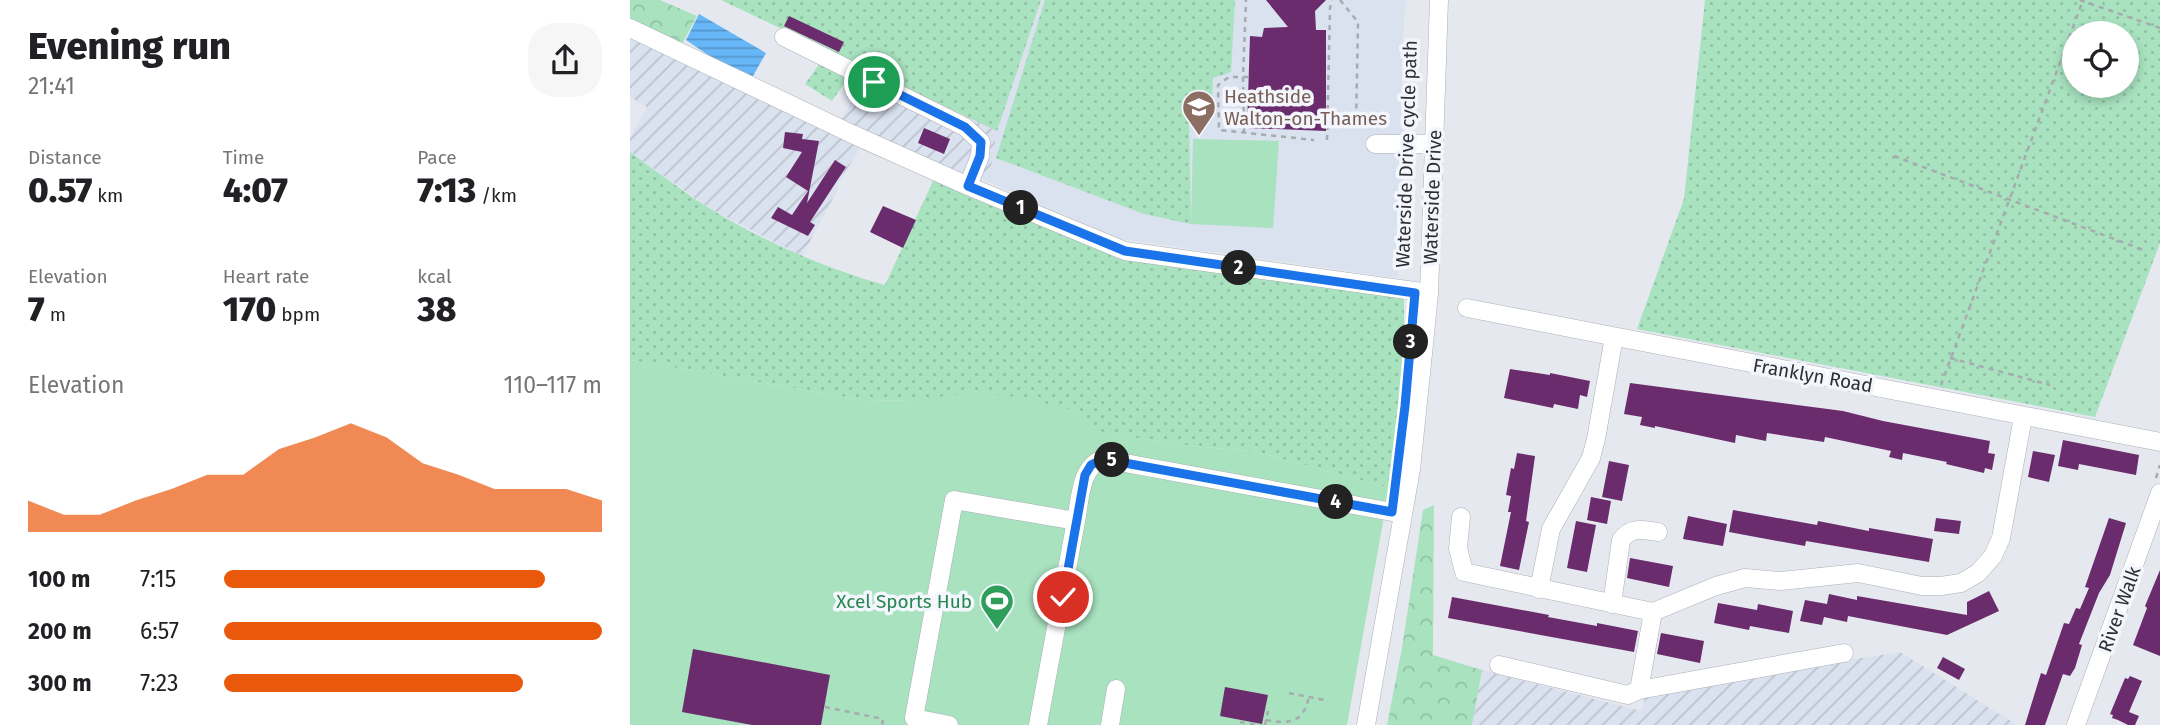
<!DOCTYPE html>
<html lang="en">
<head>
<meta charset="utf-8">
<style>
	:root { --surface:#fff; --page:#f6f6f6; --text:#202124; --muted:#757577; --accent:#ea580c }
	body { margin:0; font-family:"Fira Sans",sans-serif; background:var(--page); color:var(--text); height:100vh; display:flex; flex-direction:column; font-size:26px; white-space:nowrap }
	* { box-sizing:border-box; margin:0 }
	p { font-size:23px; color:var(--muted) }
	.icon { flex:none; width:38px; height:38px; fill:none; stroke:currentColor; stroke-width:2; stroke-linecap:round; stroke-linejoin:round }
	.map { position:relative; flex:1; overflow:hidden }
	.details { display:flex; flex-direction:column; background:var(--surface); width:630px }
	.details>* { flex:none }
	.tools { position:absolute; left:1432px; top:21px; display:grid; gap:14px }
	.tools a { display:grid; place-items:center; width:77px; height:77px; border-radius:50%; background:var(--surface); box-shadow:0 4px 10px #0003; font-size:35px }
	.pin { position:absolute; display:grid; place-items:center; width:60px; height:60px; color:#fff; margin:-30px; border:4px solid #fff; border-radius:50%; box-shadow:0 2px 7px #0007 }
	.km { position:absolute; width:35px; height:35px; margin:-18px; border-radius:50%; background:#222; color:#fff; font-size:19px; line-height:35px; text-align:center }
	.round { display:grid; place-items:center; flex:none; width:74px; height:74px; border-radius:28px; background:var(--page) }
	.overview { display:flex; align-items:center; justify-content:space-between; height:119px; padding:0 28px }
	h1 { font-size:38px; font-weight:800; line-height:52px }
	.metrics { display:grid; grid-template-columns:repeat(3,1fr); gap:10px; height:119px; padding:7px 28px }
	.metrics div { display:grid; align-content:center }
	.metrics b { font-size:35px; font-weight:800 }
	.metrics small { font-size:19px; font-weight:400 }
	.metrics p { font-size:19px }
	.chart { height:196px; padding:14px 28px }
	.chart p { display:flex; justify-content:space-between }
	.chart svg { width:100%; height:126px; margin-top:7px; fill:var(--accent); opacity:.7 }
	ul { padding:0 28px; list-style:none; font-size:23px }
	li { display:grid; grid-template-columns:112px 84px 1fr; align-items:center; height:52px }
	li i { height:18px; border-radius:9px; background:var(--accent) }
	main { display:flex; flex:1; min-height:0 }
	.map>svg:first-child { display:block }
	.built { fill:#dae1ef }
	.industrial { fill:url(#industrial-furrows) }
	.grass { fill:url(#grass-dots); fill-rule:evenodd }
	.forest { fill:url(#forest-crowns) }
	.pitch { fill:#a8e2bf }
	.water { fill:url(#water-rules) }
	.building { fill:#6a2c6c }
	.lines { fill:none; stroke-linecap:round; stroke-linejoin:round }
	.minor-casing { stroke:#acafb6; stroke-width:19 }
	.path { stroke:#a7aaaf; stroke-width:2.5; stroke-dasharray:5 5; stroke-linecap:butt }
	.minor { stroke:#fff; stroke-width:18 }
	.route-casing { stroke:#fff; stroke-width:14 }
	.route { stroke:#1a73e8; stroke-width:9 }
	.labels { text-anchor:middle; stroke-width:7; stroke-linejoin:round; paint-order:stroke }
	.education-label { font-size:19px; fill:#785e54; stroke:#f3f6fd; text-anchor:start }
	.street-label { font-size:19px; fill:#2f3033; stroke:#f3f6fd }
	.leisure-label { font-size:19px; fill:#27864d; stroke:#f3f6fd; text-anchor:end }
</style>
</head>
<body>
<main>
<section class="details">
<div class="overview"><div><h1>Evening run</h1><p>21:41</p></div><a class="round"><svg class="icon" aria-label="share" viewBox="0 0 24 24"><path d="M12 15V3M7 8l5-5 5 5M5 13v7h14v-7"/></svg></a></div>
<div class="metrics">
<div><p>Distance</p><b>0.57<small> km</small></b></div>
<div><p>Time</p><b>4:07</b></div>
<div><p>Pace</p><b>7:13<small> /km</small></b></div>
</div>
<div class="metrics">
<div><p>Elevation</p><b>7<small> m</small></b></div>
<div><p>Heart rate</p><b>170<small> bpm</small></b></div>
<div><p>kcal</p><b>38</b></div>
</div>
<div class="chart"><p><span>Elevation</span>110–117 m</p>
<svg viewBox="0 0 160 44" preserveAspectRatio="none"><path d="M0 44V33L10 38L20 38L30 33L40 29L50 24L60 24L70 15L80 11L90 6L100 11L110 20L120 24L130 29L140 29L150 29L160 33V44z"/></svg>
</div>
<ul>
<li><b>100 m</b>7:15<i style="width:85%"></i></li>
<li><b>200 m</b>6:57<i style="width:100%"></i></li>
<li><b>300 m</b>7:23<i style="width:79%"></i></li>
</ul>
</section>
<div class="map">
<svg width="1530" height="725" viewBox="0 0 1530 725">
	<defs>
		<pattern id="industrial-furrows" width="10" height="10" patternUnits="userSpaceOnUse" patternTransform="scale(1.75)"><rect width="10" height="10" fill="#dae1ef"/><path d="M-1 1l2-2M0 10L10 0M9 11l2-2" fill="none" stroke="#bbc1cd"/></pattern>
		<pattern id="grass-dots" width="8" height="8" patternUnits="userSpaceOnUse" patternTransform="scale(1.75)"><rect width="8" height="8" fill="#a8e2bf"/><path d="M2 2h.1M6 6h.1" fill="none" stroke="#91c2a5" stroke-width="1.8" stroke-linecap="round"/></pattern>
		<pattern id="forest-crowns" width="20" height="18" patternUnits="userSpaceOnUse" patternTransform="scale(1.75)"><rect width="20" height="18" fill="#a8e2bf"/><path d="M2 6a3 3 0 1 1 6 0M12 15a3 3 0 1 1 6 0" fill="none" stroke="#91c2a5"/></pattern>
		<pattern id="water-rules" width="6" height="5" patternUnits="userSpaceOnUse" patternTransform="scale(1.75)"><rect width="6" height="5" fill="#67b7f8"/><path d="M0 2.5h6" fill="none" stroke="#5595c9"/></pattern>
	</defs>
	<rect width="100%" height="100%" fill="#e5e9ef"/>
	<!-- built -->
	<path class="built" d="M411 0H776L772 49 773 159 768 278 490 239 352 179 361 167 367 131Z"/>
	<!-- industrial -->
	<path class="industrial" d="M0 26 212 120 237 68 367 131 361 167 352 179 346 197 230 149 207 185 209 187 172 256 79 208 0 152V138L17 107 0 97Z
		M1270 652 1387 725H842L852 670 1011 711 1017 692Z"/>
	<!-- grass -->
	<path class="grass" d="M91 0H411L367 131Z
		M415 0H605L601 72 583 78 581 122H559L561 224 514 214 366 158Z
		M1075 0H1530V243L1465 417 1007 329 1054 199ZM1444 33H1496V86H1444Z
		M193 59 220 75 202 101 175 84Z
		M0 152C26 171 52 191 79 208 133 241 194 268 255 285L304 179 489 258 774 294V360L759 488 623 451 561 446 473 433 441 410 286 400 238 401 0 360Z"/>
	<!-- forest -->
	<path class="forest" d="M0 0H30L67 16 51 46 0 26Z
		M804 505 803 655 852 670 842 725H757L772 648 793 510Z"/>
	<!-- pitch -->
	<path class="pitch" d="M563 139 649 141 643 228 561 224Z
		M0 360 238 401 286 400 346 392 394 398 441 410 474 433 561 446 623 451 759 488 717 725H0Z"/>
	<!-- water -->
	<path class="water" d="M69 14 136 53 123 76 84 59 56 40Z"/>
	<!-- building -->
	<path class="building" d="M636 0H696L685 11 686 30H696V131L617 128 620 36 632 37 634 28 658 27Z
		M159 16 214 42 209 52 154 26Z
		M294 128 320 139 314 154 288 143Z
		M155 132 173 134 172 139 189 141 177 203 205 160 216 167 180 222 185 225 178 236 141 218 148 207 162 215 178 191 156 177 172 152 153 148Z
		M253 206 286 220 273 248 240 232Z
		M880 369 920 375V373L960 381 957 397 950 395 948 409 924 404 923 408 874 398Z
		M1000 383 1213 411 1253 421 1360 441 1358 453 1365 454 1362 470 1355 468 1354 473 1316 464 1317 462 1273 453 1272 460 1259 457 1261 451 1195 437 1194 442 1137 433 1136 441 1106 435 1105 443 1025 426V428L1010 425 1012 417 994 414Z
		M1433 440 1509 455 1506 475 1449 464 1448 470 1428 466Z
		M1403 451 1425 455 1419 482 1398 477Z
		M887 453 905 456 896 521 899 522 889 570 870 566 881 512H878L881 496 876 495 881 468 884 469Z
		M979 461 999 465 992 501 972 497Z
		M961 497 981 501 977 524 957 520Z
		M1103 510 1187 525 1188 521 1239 531V528L1303 539 1299 562 1176 541 1175 546 1099 532Z
		M1058 516 1097 524 1093 546 1053 539Z
		M1306 518 1331 521 1329 534 1304 531Z
		M1479 518 1496 523 1480 575 1469 593 1449 644 1452 645 1445 668 1440 676 1433 674 1415 725H1395L1411 673 1416 675 1434 623 1439 624 1446 608 1450 609 1459 588 1455 587Z
		M946 521 966 525 957 572 937 568Z
		M1000 558 1043 566 1039 587 997 578Z
		M1530 570V656L1503 645 1517 608 1515 606Z
		M1359 591 1369 611 1317 635 1218 616 1217 622 1194 617 1192 625 1170 621 1175 600 1197 604 1199 594 1227 600V596L1337 615V602Z
		M822 597 919 615 918 617 967 626V623L1008 631 1004 652 818 618Z
		M1088 603 1127 610 1128 604 1163 611 1159 633 1120 626 1119 630 1084 623Z
		M1031 633 1074 641 1070 663 1027 654Z
		M63 649 200 675 191 725H122L52 712Z
		M1313 657 1335 669 1329 680 1307 668Z
		M1500 676 1512 681 1499 712 1509 716 1505 725H1498L1488 720 1482 718 1483 715 1480 714 1495 678 1498 679Z
		M595 687 638 695 632 724 590 716Z"/>
	<g class="lines">
		<!-- minor casing -->
		<g class="minor-casing">
			<path id="minor" d="M0 28 222 134 338 186 495 251 799 293
				M154 37 335 127 351 142 350 156 338 186
				M745 144H804
				M837 308 1530 442
				M831 517 828 548 834 572 1023 612 1086 586 1115 578 1151 581 1228 573 1292 586H1311L1331 583 1348 573 1363 556 1371 538 1393 417
				M446 521C450 501 450 466 473 459L773 514
				M909 589 921 529 961 458 966 439 984 337
				M982 604 991 540C1001 526 1013 530 1028 532
				M1023 612 1009 690 1214 653
				M869 665 998 695 1009 690
				M319 725 284 718 324 500 446 521 408 725
				M480 725 486 689
				M736 725 781 469 794 344 799 293 809 0
				M1446 725 1530 493"/>
		</g>
		<!-- path -->
		<path class="path" d="M710 0 728 22 726 125
			M1450 0 1530 28
			M618 77H599L588 85 589 130 684 140
			M614 132 613 77 616 0
			M697 140 700 8 702 0
			M1264 156 1516 251
			M1320 358 1420 385
			M1311 385 1453 0
			M1526 478 1530 465
			M659 693 695 700
			M195 707 253 719 252 725
			M636 720C660 724 673 723 679 697
			M610 722 627 725
			M635 725 638 711"/>
		<!-- minor -->
		<use href="#minor" class="minor"/>
	</g>
	<g class="lines">
		<!-- route casing -->
		<g class="route-casing">
			<path id="route" d="M244 82 335 127 351 142 350 156 338 186 495 251 785 293 775 406 762 512 473 459 461 465 455 475 433 597"/>
		</g>
		<!-- route -->
		<use href="#route" class="route"/>
	</g>
	<!-- icons -->
	<defs>
		<g id="school-pin" transform="scale(1.75)"><path d="M0 17L-7.5 6A9.5 9.5 0 1 1 7.5 6Z" fill="#8d6e63" stroke="#f3f6fd"/><path d="M0-5L7-2L0 1L-7-2ZM-4 1L0 2.5L4 1V4Q0 6-4 4Z" fill="#fff"/></g>
		<g id="stadium-pin" transform="scale(1.75)"><path d="M0 17L-7.5 6A9.5 9.5 0 1 1 7.5 6Z" fill="#2e9e5b" stroke="#f3f6fd"/><path d="M0-5a6.5 5 0 1 0 0 10a6.5 5 0 1 0 0-10ZM-3.5-1.8h7v3.6h-7Z" fill="#fff"/></g>
	</defs>
	<g fill-rule="evenodd">
		<use href="#school-pin" x="569" y="107"/>
		<use href="#stadium-pin" x="367" y="601"/>
	</g>
	<g class="labels">
		<!-- education labels -->
		<g class="education-label">
			<text x="594" y="103">Heathside<tspan x="594" dy="22">Walton-on-Thames</tspan></text>
		</g>
		<!-- street labels -->
		<g class="street-label">
			<text transform="translate(776 154) rotate(-88)" y="7">Waterside Drive cycle path</text>
			<text transform="translate(802 197) rotate(-88)" y="7">Waterside Drive</text>
			<text transform="translate(1183 375) rotate(10)" y="7">Franklyn Road</text>
			<text transform="translate(1489 609) rotate(-70)" y="7">River Walk</text>
		</g>
		<!-- leisure labels -->
		<g class="leisure-label">
			<text x="342" y="608">Xcel Sports Hub</text>
		</g>
	</g>
</svg>
<div class="tools">
<a><svg class="icon" aria-label="locate" viewBox="0 0 24 24"><circle cx="12" cy="12" r="6"/><path d="M12 2v4M12 18v4M2 12h4M18 12h4"/></svg></a>
</div>
<div class="pin" style="left:244px;top:82px;background:#1e9e55"><svg class="icon" aria-label="arrive" viewBox="0 0 24 24"><path d="M6 21V4h12l-3 4 3 4H6"/></svg></div>
<div class="pin" style="left:433px;top:597px;background:#d93025"><svg class="icon" aria-label="check" viewBox="0 0 24 24"><path d="M5 12l5 5 9-10"/></svg></div>
<b class="km" style="left:391px;top:208px">1</b>
<b class="km" style="left:609px;top:268px">2</b>
<b class="km" style="left:781px;top:342px">3</b>
<b class="km" style="left:706px;top:502px">4</b>
<b class="km" style="left:482px;top:460px">5</b>
</div>
</main>
</body>
</html>
